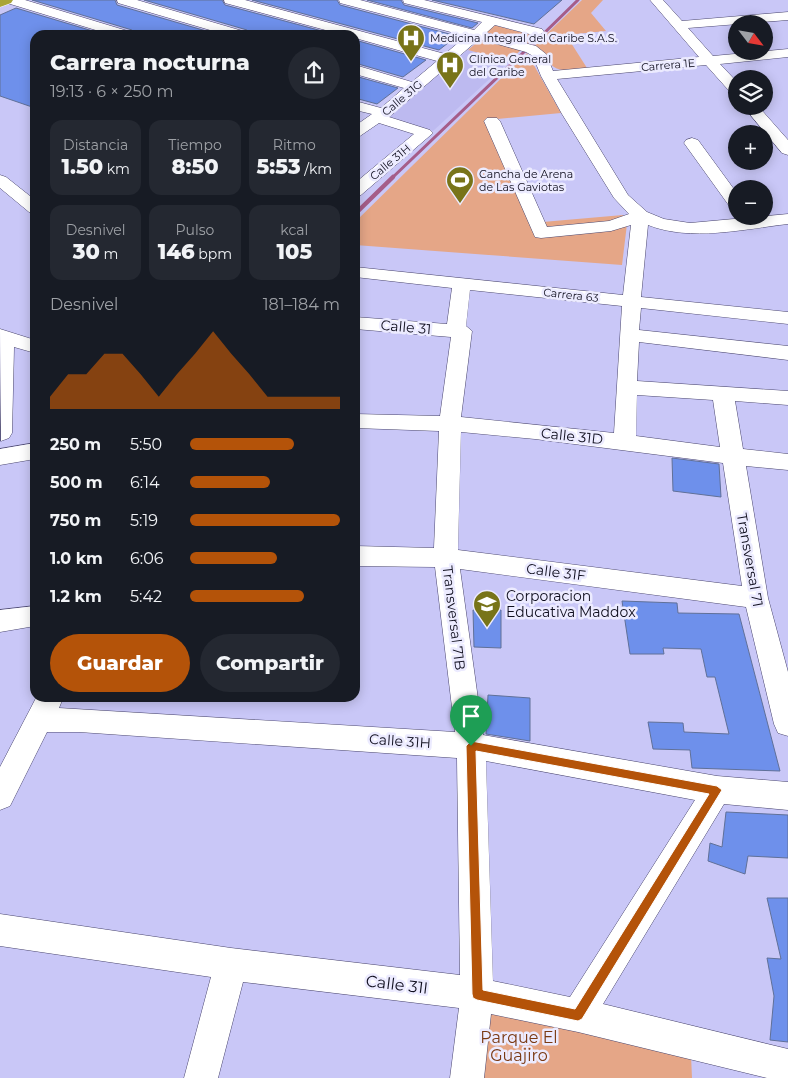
<!DOCTYPE html>
<html lang="es">
<head>
<meta charset="utf-8">
<style>
	:root { --surface:#171b24; --page:#242831; --text:#f1f3f6; --muted:#9ea1a6; --accent:#b45309 }
	body { margin:0; font-family:Montserrat,sans-serif; background:var(--page); color:var(--text); height:100vh; display:flex; flex-direction:column; font-size:19px; white-space:nowrap }
	* { box-sizing:border-box; margin:0 }
	p { font-size:16px; color:var(--muted) }
	.icon { flex:none; width:28px; height:28px; fill:none; stroke:currentColor; stroke-width:2; stroke-linecap:round; stroke-linejoin:round }
	.map { position:relative; flex:1; overflow:hidden }
	.drawer { position:absolute; left:30px; top:30px; width:330px; height:672px; display:flex; flex-direction:column; background:var(--surface); border-radius:15px; box-shadow:0 2px 12px #0003 }
	.drawer>* { flex:none }
	.needle { width:32px; rotate:121deg }
	.tools { position:absolute; left:728px; top:15px; display:grid; gap:10px }
	.tools a { display:grid; place-items:center; width:45px; height:45px; border-radius:50%; background:var(--surface); box-shadow:0 2px 12px #0003; font-size:25px }
	.pin { position:absolute; display:grid; place-items:center; width:42px; height:42px; color:#fff; margin:-51px -21px; border-radius:50% 50% 50% 0; rotate:-45deg; box-shadow:0 0 5px #0007 }
	.pin .icon { rotate:45deg }
	.round { display:grid; place-items:center; flex:none; width:52px; height:52px; border-radius:26px; background:var(--page) }
	.head { display:flex; align-items:center; justify-content:space-between; height:85px; padding:0 20px }
	h1 { font-size:22px; font-weight:800; line-height:38px }
	.figures { display:grid; grid-template-columns:repeat(3,1fr); gap:8px; height:85px; padding:5px 20px }
	.figures div { display:grid; align-content:center; border-radius:12px; background:var(--page); text-align:center }
	.figures b { font-size:21px; font-weight:800 }
	.figures small { font-size:14px; font-weight:400 }
	.figures p { font-size:14px }
	.chart { height:140px; padding:10px 20px }
	.chart p { display:flex; justify-content:space-between }
	.chart svg { width:100%; height:90px; margin-top:5px; fill:var(--accent); opacity:.7 }
	.cta { display:flex; gap:10px; margin-top:auto; padding:10px 20px }
	.cta a { flex:1; height:58px; border-radius:30px; background:var(--accent); color:#fff; font-size:20px; font-weight:800; line-height:58px; text-align:center }
	.cta a+a { background:var(--page); color:var(--text) }
	ul { padding:0 20px; list-style:none; font-size:16px }
	li { display:grid; grid-template-columns:80px 60px 1fr; align-items:center; height:38px }
	li i { height:12px; border-radius:6px; background:var(--accent) }
	.map>svg:first-child { display:block }
	.built { fill:#bdbaf0 }
	.green { fill:#e5a687 }
	.lines { fill:none; stroke-linecap:round; stroke-linejoin:round }
	.stream-far1 { stroke:#a55d89; stroke-width:3 }
	.stream { stroke:#a55d89; stroke-width:4.5 }
	.building { fill:#6e90eb; stroke:#607098 }
	.minor-casing { stroke:#4a466e; stroke-width:1 }
	.highway-casing { stroke:#fff; stroke-width:1 }
	.minor { fill:#fff; fill-rule:evenodd }
	.highway { fill:#a9a537; fill-rule:evenodd }
	.route { fill:#b45309; stroke:#fff; fill-rule:evenodd }
	.labels { text-anchor:middle; stroke-width:5; stroke-linejoin:round; paint-order:stroke }
	.far-poi-label { font-size:11px; fill:#0f0e1e; stroke:#ecebff; text-anchor:start }
	.far-street-label { font-size:11px; fill:#0f0e1e; stroke:#ecebff }
	.street-label { font-size:14px; fill:#0f0e1e; stroke:#ecebff }
	.poi-label { font-size:14px; fill:#0f0e1e; stroke:#ecebff; text-anchor:start }
	.near-street-label { font-size:16px; fill:#0f0e1e; stroke:#ecebff }
	.near-park-label { font-size:16px; fill:#7a3913; stroke:#ecebff }
</style>
</head>
<body>
<div class="map">
<svg width="788" height="1078" viewBox="0 0 788 1078">
	<rect width="100%" height="100%" fill="#c9c7f7"/>
	<!-- built -->
	<path class="built" d="M468 50 509 61 433 131 387 117Z"/>
	<!-- green -->
	<path class="green" d="M582 0H603L591 13 606 31 566 35 587 68C578 69 562 73 554 67 546 61 547 54 534 46Z
		M494 25 537 36 528 44 485 32Z
		M481 39 522 49 509 61 468 50Z
		M527 53 561 113 487 120 531 223 623 215 627 224 622 265 355 245V222Z
		M491 1008 691 1055 692 1078H483Z"/>
	<g class="lines">
		<!-- stream-far1 -->
		<path class="stream-far1" d="M532 45 578 0
			M392 178 525 51"/>
		<!-- stream -->
		<path class="stream" d="M355 214 393 177"/>
	</g>
	<!-- building -->
	<path class="building" d="M32 0H115L117 5 220 35H135L132 30Z
		M144 0H222L225 5 337 35H250L247 30Z
		M252 0H337L340 5 457 36 439 50Z
		M367 0H401L404 5 478 23 472 28Z
		M432 0H562L534 24Z
		M16 8 106 35H35V108L0 96V15Z
		M355 40 426 60 403 77 355 63Z
		M355 76 398 88 377 104 355 98Z
		M672 458 719 464 721 497 673 491Z
		M622 601 677 603 678 613 739 614 780 771 692 768 690 750 653 749 648 722 683 723 684 732 729 734 715 677H707L701 649 663 648 664 654H630Z
		M473 610H501V648L474 647Z
		M488 695 530 698V741L486 734Z
		M726 812 788 815V858L748 856 745 874 708 861 710 843 722 847Z
		M767 898H788V1042L770 1040 774 996 767 958 781 959Z"/>
	<g class="lines">
		<!-- minor casing -->
		<g class="minor-casing">
			<path id="minor" d="M6 0H25L131 32 133 35H112L7 3Z
				M117 0H137L246 32 248 35H227L118 3Z
				M224 0H245L445 54 466 36 340 3 339 0H360L474 30 482 22 404 3 403 0H424L542 29 544 32 537 36 495 25 486 33 536 46 546 54 553 71 699 57 650 0H663L682 21 788 12V20L688 28 713 56 788 49V57L720 64 736 81V94L731 93 706 65 557 79 628 195 647 212 664 219 690 223 788 214V224C744 229 691 242 648 225L641 297 788 312V324L641 308 639 330 788 346V360L639 342 637 381 788 391V405L735 401 743 449 788 454V470L746 466 768 598 788 672V736L778 733 774 724 746 607 460 569 483 735 717 776 788 782V810L724 804 603 1004 788 1049V1078H767L578 1032 491 1014 484 1078H450L459 1008 243 982 218 1078H184L211 977 0 946V914L231 948 460 975 457 758 79 732H47L10 806 0 810V767L36 698H63L59 708 455 732 435 567 355 566V546L434 548 439 431 355 428V414L440 416 451 337 355 329V317L447 324 452 288 355 277V267L623 295 631 225 611 231 541 238 535 237 484 121 487 118H497L500 121 547 227 609 221 629 214 614 198 562 114 541 76 533 56 526 52 479 39 389 117 430 130 433 133 361 195 355 196V183L414 134 379 123 360 136 355 138V126L372 114 355 110V101L381 108 404 88 355 74V65L412 82 437 61 355 38V35H344L225 3ZM470 290 622 306 614 433 461 417 472 331 466 326ZM637 395 713 400 720 447 636 436ZM461 432 535 439 723 463 742 586 458 550ZM486 761 695 800 570 997 493 981Z
				M743 106H758L788 140V155L782 153Z
				M692 138 698 140 736 192V208L730 207 684 143 686 140Z
				M0 175 6 177 35 200V213L29 212 0 188Z
				M0 329 35 340V353L14 347 12 433 9 438 1 441Z
				M35 443V459L0 465V449Z
				M35 606V626L0 632V610Z"/>
		</g>
		<!-- highway casing -->
		<g class="highway-casing">
			<path id="highway" d="M0 0H13L11 3 0 7Z"/>
		</g>
		<!-- minor -->
		<use href="#minor" class="minor"/>
		<!-- highway -->
		<use href="#highway" class="highway"/>
	</g>
	<!-- route -->
	<path class="route" d="M471 741 717 786 722 790 582 1019 578 1021 477 1000 473 998 472 994 466 746ZM476 751 709 794 575 1009 483 990Z"/>
	<!-- icons -->
	<defs>
		<g id="hospital-pin" transform="scale(1.4375)"><path d="M0 17L-7.5 6A9.5 9.5 0 1 1 7.5 6Z" fill="#787419" stroke="#ecebff"/><path d="M-5-5h3v3.5h4V-5h3V5h-3V1.5h-4V5h-3Z" fill="#fff"/></g>
		<g id="stadium-pin" transform="scale(1.4375)"><path d="M0 17L-7.5 6A9.5 9.5 0 1 1 7.5 6Z" fill="#787419" stroke="#ecebff"/><path d="M0-5a6.5 5 0 1 0 0 10a6.5 5 0 1 0 0-10ZM-3.5-1.8h7v3.6h-7Z" fill="#fff"/></g>
		<g id="school-pin" transform="scale(1.4375)"><path d="M0 17L-7.5 6A9.5 9.5 0 1 1 7.5 6Z" fill="#787419" stroke="#ecebff"/><path d="M0-5L7-2L0 1L-7-2ZM-4 1L0 2.5L4 1V4Q0 6-4 4Z" fill="#fff"/></g>
	</defs>
	<g fill-rule="evenodd">
		<use href="#hospital-pin" x="411" y="38"/>
		<use href="#hospital-pin" x="450" y="65"/>
		<use href="#stadium-pin" x="460" y="180"/>
		<use href="#school-pin" x="487" y="604"/>
	</g>
	<g class="labels">
		<!-- far-poi labels -->
		<g class="far-poi-label">
			<text x="430" y="42">Medicina Integral del Caribe S.A.S.</text>
			<text x="469" y="63">Clínica General<tspan x="469" dy="13">del Caribe</tspan></text>
			<text x="479" y="178">Cancha de Arena<tspan x="479" dy="13">de Las Gaviotas</tspan></text>
		</g>
		<!-- far-street labels -->
		<g class="far-street-label">
			<text transform="translate(668 65) rotate(-5)" y="4">Carrera 1E</text>
			<text transform="translate(402 98) rotate(-40)" y="4">Calle 31G</text>
			<text transform="translate(390 162) rotate(-40)" y="4">Calle 31H</text>
			<text transform="translate(571 295) rotate(6)" y="4">Carrera 63</text>
		</g>
		<!-- street labels -->
		<g class="street-label">
			<text transform="translate(406 327) rotate(5)" y="5">Calle 31</text>
			<text transform="translate(572 436) rotate(6)" y="5">Calle 31D</text>
			<text transform="translate(750 560) rotate(80)" y="5">Transversal 71</text>
			<text transform="translate(556 572) rotate(7)" y="5">Calle 31F</text>
			<text transform="translate(454 618) rotate(83)" y="5">Transversal 71B</text>
			<text transform="translate(400 741) rotate(4)" y="5">Calle 31H</text>
		</g>
		<!-- poi labels -->
		<g class="poi-label">
			<text x="506" y="601">Corporacion<tspan x="506" dy="16">Educativa Maddox</tspan></text>
		</g>
		<!-- near-street labels -->
		<g class="near-street-label">
			<text transform="translate(397 984) rotate(7)" y="6">Calle 31I</text>
		</g>
		<!-- near-park labels -->
		<g class="near-park-label">
			<text x="519" y="1043">Parque El<tspan x="519" dy="18">Guajiro</tspan></text>
		</g>
	</g>
</svg>
<div class="tools">
<a><svg class="needle" viewBox="-14 -14 28 28"><path d="M0-13l5 13h-10z" fill="#e53935"/><path d="M0 13l5-13h-10z" fill="#9ea1a6"/></svg></a>
<a><svg class="icon" aria-label="layers" viewBox="0 0 24 24"><path d="M12 4l9 5-9 5-9-5zM3 14l9 5 9-5"/></svg></a>
<a>+</a>
<a>−</a>
</div>
<div class="pin" style="left:471px;top:746px;background:#1e9e55"><svg class="icon" aria-label="arrive" viewBox="0 0 24 24"><path d="M6 21V4h12l-3 4 3 4H6"/></svg></div>
<section class="drawer">
<div class="head"><div><h1>Carrera nocturna</h1><p>19:13 · 6 × 250 m</p></div><a class="round"><svg class="icon" aria-label="share" viewBox="0 0 24 24"><path d="M12 15V3M7 8l5-5 5 5M5 13v7h14v-7"/></svg></a></div>
<div class="figures">
<div><p>Distancia</p><b>1.50<small> km</small></b></div>
<div><p>Tiempo</p><b>8:50</b></div>
<div><p>Ritmo</p><b>5:53<small> /km</small></b></div>
</div>
<div class="figures">
<div><p>Desnivel</p><b>30<small> m</small></b></div>
<div><p>Pulso</p><b>146<small> bpm</small></b></div>
<div><p>kcal</p><b>105</b></div>
</div>
<div class="chart"><p><span>Desnivel</span>181–184 m</p>
<svg viewBox="0 0 160 44" preserveAspectRatio="none"><path d="M0 44V38L10 27L20 27L30 17L40 17L50 27L60 38L70 27L80 17L90 6L100 17L110 27L120 38L130 38L140 38L150 38L160 38V44z"/></svg>
</div>
<ul>
<li><b>250 m</b>5:50<i style="width:69%"></i></li>
<li><b>500 m</b>6:14<i style="width:53%"></i></li>
<li><b>750 m</b>5:19<i style="width:100%"></i></li>
<li><b>1.0 km</b>6:06<i style="width:58%"></i></li>
<li><b>1.2 km</b>5:42<i style="width:76%"></i></li>
</ul>
<div class="cta"><a>Guardar</a><a>Compartir</a></div>
</section>
</div>
</body>
</html>
